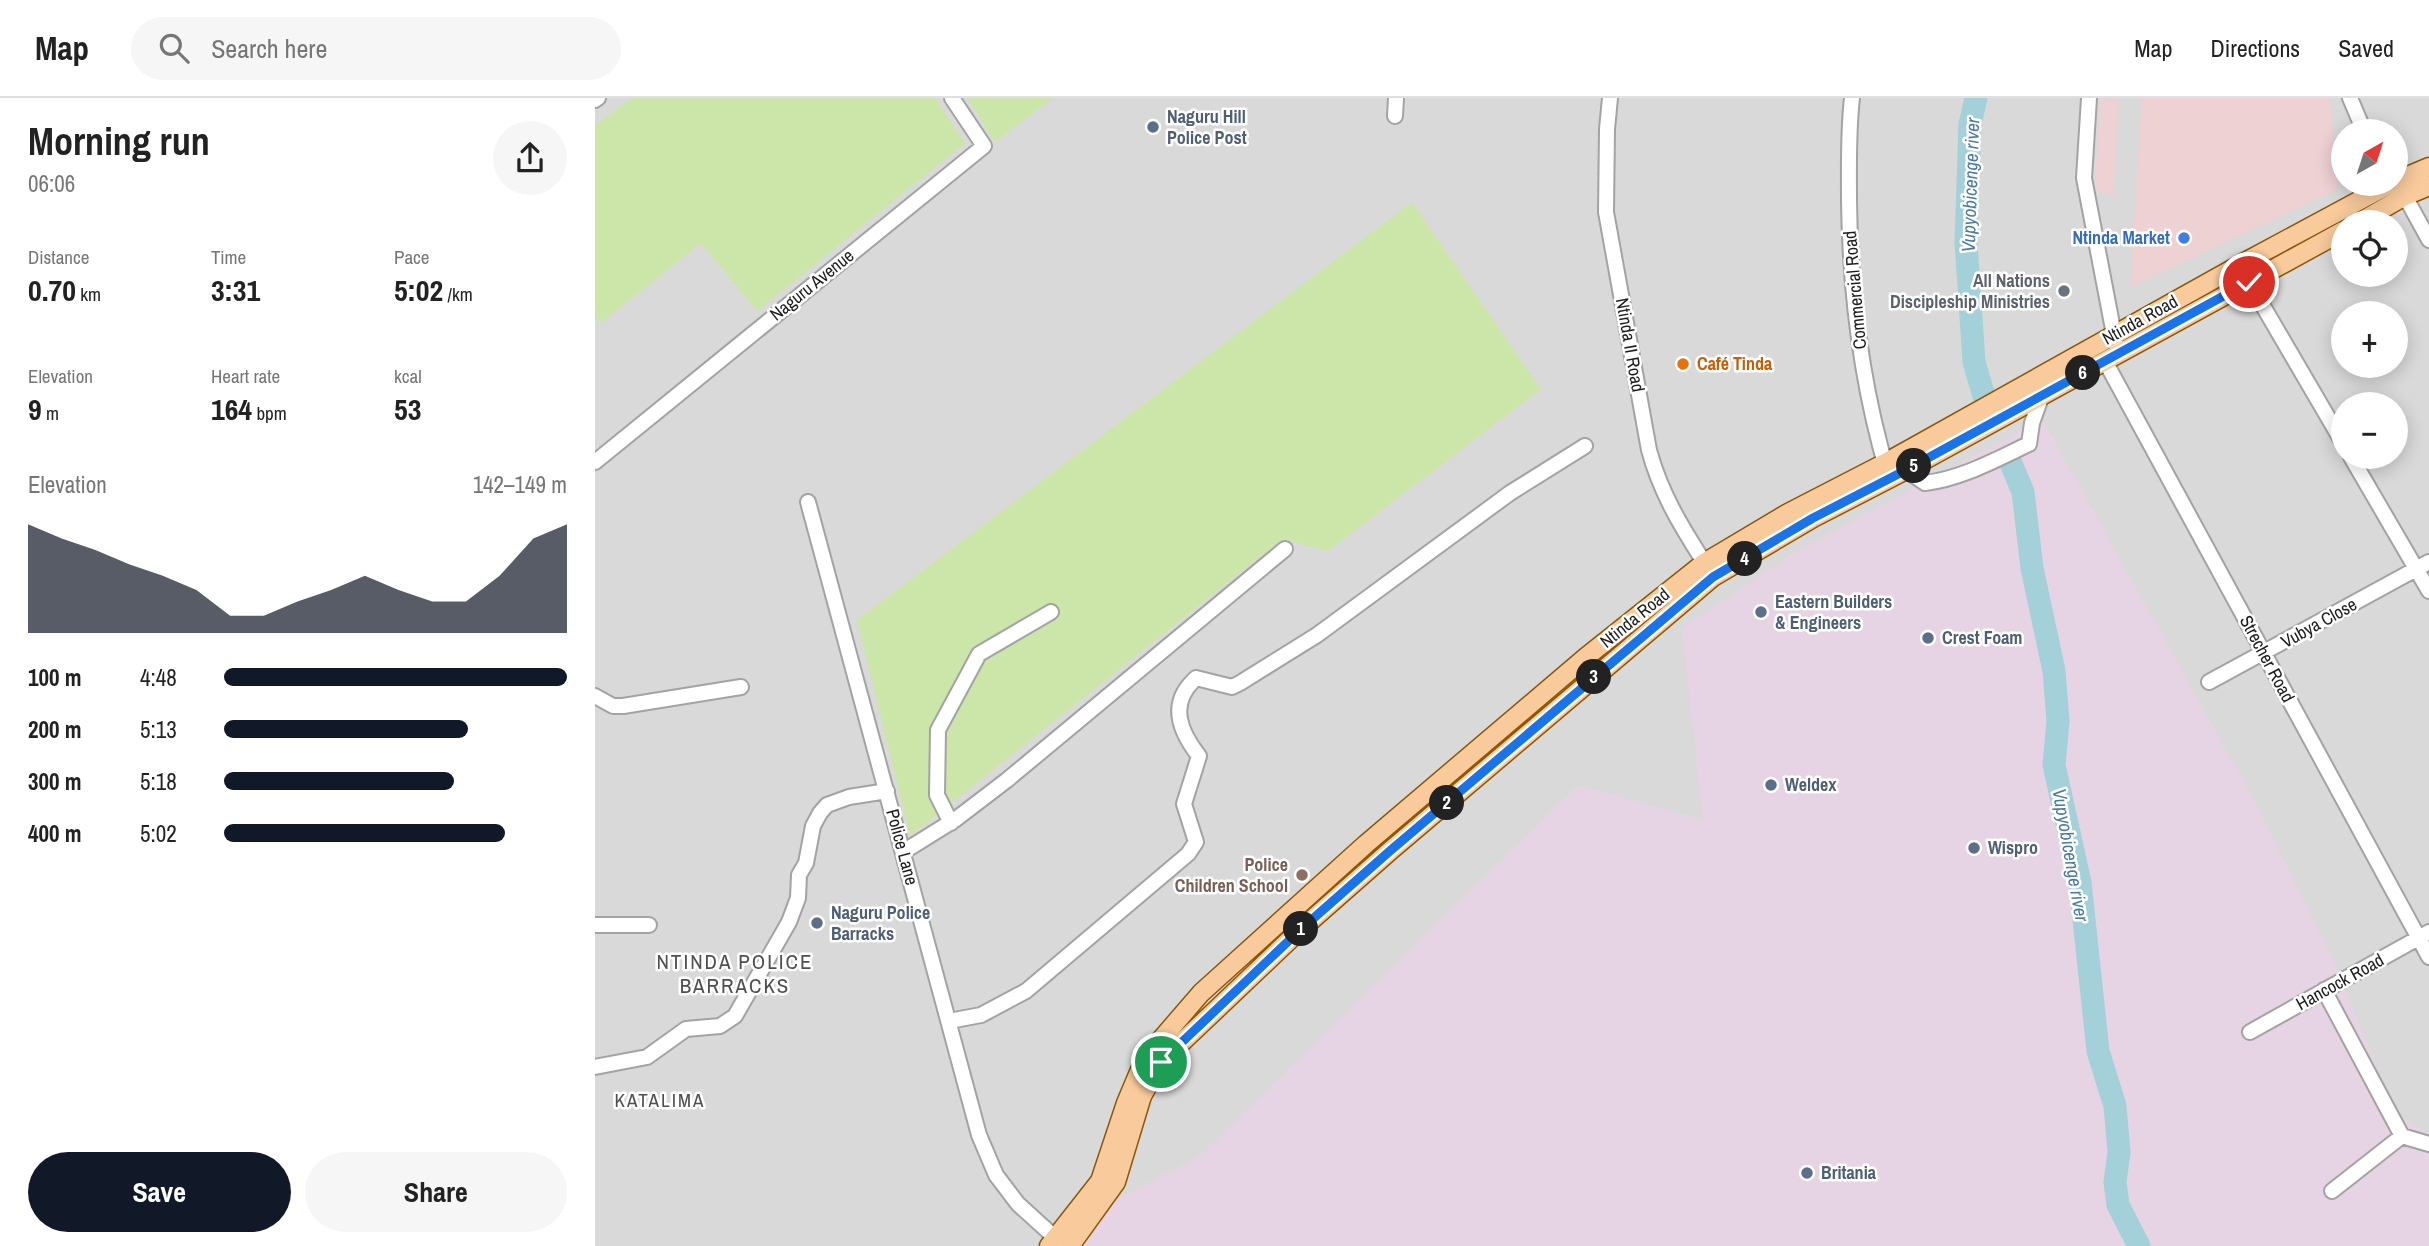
<!DOCTYPE html>
<html lang="en">
<head>
<meta charset="utf-8">
<style>
	:root { --surface:#fff; --page:#f6f6f6; --text:#222; --muted:#767676; --line:#e0e0e0; --accent:#111827 }
	body { margin:0; font-family:"Archivo Narrow",sans-serif; background:var(--page); color:var(--text); height:100vh; display:flex; flex-direction:column; font-size:26px; white-space:nowrap }
	* { box-sizing:border-box; margin:0 }
	p { font-size:23px; color:var(--muted) }
	.icon { flex:none; width:38px; height:38px; fill:none; stroke:currentColor; stroke-width:2; stroke-linecap:round; stroke-linejoin:round }
	.map { position:relative; flex:1; overflow:hidden }
	.side { display:flex; flex-direction:column; background:var(--surface); width:595px }
	.side>* { flex:none }
	.needle { width:46px; rotate:39deg }
	.fabs { position:absolute; left:1736px; top:21px; display:grid; gap:14px }
	.fabs a { display:grid; place-items:center; width:77px; height:77px; border-radius:50%; background:var(--surface); box-shadow:0 4px 18px #0003; font-size:35px }
	.pin { position:absolute; display:grid; place-items:center; width:60px; height:60px; color:#fff; margin:-30px; border:4px solid #fff; border-radius:50%; box-shadow:0 2px 7px #0007 }
	.km { position:absolute; width:35px; height:35px; margin:-18px; border-radius:50%; background:#222; color:#fff; font-size:19px; line-height:35px; text-align:center }
	.round { display:grid; place-items:center; flex:none; width:74px; height:74px; border-radius:37px; background:var(--page) }
	.overview { display:flex; align-items:center; justify-content:space-between; height:119px; padding:0 28px }
	h1 { font-size:38px; font-weight:700; line-height:52px }
	.metrics { display:grid; grid-template-columns:repeat(3,1fr); gap:10px; height:119px; padding:7px 28px }
	.metrics div { display:grid; align-content:center }
	.metrics b { font-size:30px; font-weight:700 }
	.metrics small { font-size:19px; font-weight:400 }
	.metrics p { font-size:19px }
	.chart { height:196px; padding:14px 28px }
	.chart p { display:flex; justify-content:space-between }
	.chart svg { width:100%; height:126px; margin-top:7px; fill:var(--accent); opacity:.7 }
	.action { display:flex; gap:14px; margin-top:auto; padding:14px 28px }
	.action a { flex:1; height:80px; border-radius:42px; background:var(--accent); color:#fff; font-size:28px; font-weight:700; line-height:80px; text-align:center }
	.action a+a { background:var(--page); color:var(--text) }
	ul { padding:0 28px; list-style:none; font-size:23px }
	li { display:grid; grid-template-columns:112px 84px 1fr; align-items:center; height:52px }
	li i { height:18px; border-radius:9px; background:var(--accent) }
	header { display:flex; align-items:center; gap:42px; box-sizing:border-box; height:98px; padding:0 35px; background:var(--surface); border-bottom:2px solid var(--line) }
	header strong { font-size:33px }
	nav { display:flex; gap:38px; margin-inline-start:auto; font-size:24px }
	.search { width:490px; height:63px; background:var(--page); display:flex; align-items:center; gap:18px; box-sizing:border-box; padding:0 24px; border-radius:38px; color:var(--muted); font-size:26px }
	main { display:flex; flex:1; min-height:0 }
	.map>svg:first-child { display:block }
	.residential { fill:#dad9d9; fill-rule:evenodd }
	.commercial { fill:#eed1d2 }
	.industrial { fill:#e6d4e4 }
	.grass { fill:#cce6a9 }
	.lines { fill:none; stroke-linecap:round; stroke-linejoin:round }
	.river { stroke:#a4d1d9; stroke-width:23 }
	.minor-casing { stroke:#a3a3a3; stroke-width:18 }
	.major-casing { stroke:#8e5706; stroke-width:21 }
	.minor { stroke:#fff; stroke-width:14 }
	.major { stroke:#f8ca9c; stroke-width:18 }
	.route-casing { stroke:#fff; stroke-width:14 }
	.route { stroke:#1a73e8; stroke-width:9 }
	.service-dot { fill:#5c6f8a; stroke:#fff; stroke-width:2.5 }
	.shop-dot { fill:#3f7fe0; stroke:#fff; stroke-width:2.5 }
	.worship-dot { fill:#6b7280; stroke:#fff; stroke-width:2.5 }
	.food-dot { fill:#e8710a; stroke:#fff; stroke-width:2.5 }
	.education-dot { fill:#8d6e63; stroke:#fff; stroke-width:2.5 }
	.labels { text-anchor:middle; stroke-width:5; stroke-linejoin:round; paint-order:stroke }
	.service-label { font-size:18px; font-weight:bold; fill:#4e5e75; stroke:#fff; text-anchor:start }
	.shop-label { font-size:18px; font-weight:bold; fill:#366cbe; stroke:#fff; text-anchor:end }
	.worship-label { font-size:18px; font-weight:bold; fill:#5b616d; stroke:#fff; text-anchor:end }
	.street-label { font-size:18px; fill:#1c1c1c; stroke:#fff }
	.food-label { font-size:18px; font-weight:bold; fill:#c56008; stroke:#fff; text-anchor:start }
	.education-label { font-size:18px; font-weight:bold; fill:#785e54; stroke:#fff; text-anchor:end }
	.water-label { font-size:19px; font-style:italic; fill:#4a7ba0; stroke:#fff }
	.neighbourhood-label { font-size:19px; letter-spacing:2px; fill:#4f4f4f; stroke:#fff }
	.quarter-label { font-size:21px; letter-spacing:2px; fill:#4f4f4f; stroke:#fff }
</style>
</head>
<body>
<header>
<strong>Map</strong>
<div class="search"><svg class="icon" aria-label="search" viewBox="0 0 24 24"><circle cx="10" cy="10" r="6"/><path d="M15 15l6 6"/></svg>Search here</div>
<nav><a>Map</a><a>Directions</a><a>Saved</a></nav>
</header>
<main>
<section class="side">
<div class="overview"><div><h1>Morning run</h1><p>06:06</p></div><a class="round"><svg class="icon" aria-label="share" viewBox="0 0 24 24"><path d="M12 15V3M7 8l5-5 5 5M5 13v7h14v-7"/></svg></a></div>
<div class="metrics">
<div><p>Distance</p><b>0.70<small> km</small></b></div>
<div><p>Time</p><b>3:31</b></div>
<div><p>Pace</p><b>5:02<small> /km</small></b></div>
</div>
<div class="metrics">
<div><p>Elevation</p><b>9<small> m</small></b></div>
<div><p>Heart rate</p><b>164<small> bpm</small></b></div>
<div><p>kcal</p><b>53</b></div>
</div>
<div class="chart"><p><span>Elevation</span>142–149 m</p>
<svg viewBox="0 0 160 44" preserveAspectRatio="none"><path d="M0 44V6L10 11L20 15L30 20L40 24L50 29L60 38L70 38L80 33L90 29L100 24L110 29L120 33L130 33L140 24L150 11L160 6V44z"/></svg>
</div>
<ul>
<li><b>100 m</b>4:48<i style="width:100%"></i></li>
<li><b>200 m</b>5:13<i style="width:71%"></i></li>
<li><b>300 m</b>5:18<i style="width:67%"></i></li>
<li><b>400 m</b>5:02<i style="width:82%"></i></li>
</ul>
<div class="action"><a>Save</a><a>Share</a></div>
</section>
<div class="map">
<svg width="1834" height="1148" viewBox="0 0 1834 1148">
	<rect width="100%" height="100%" fill="#ede9e2"/>
	<!-- residential -->
	<path class="residential" d="M0 0H1834V1148H0ZM1748 33H1801V86H1748ZM1748 124H1801V177H1748ZM1748 215H1801V268H1748ZM1748 306H1801V359H1748Z"/>
	<!-- commercial -->
	<path class="commercial" d="M1506 0 1524 1 1518 97 1499 92Z
		M1547 0H1735L1743 91 1535 189Z"/>
	<!-- industrial -->
	<path class="industrial" d="M1447 321 1655 695 1738 862 1800 1016 1834 1036V1148H485L520 1102 606 1057 983 687 1108 722 1087 530 1197 456Z"/>
	<!-- grass -->
	<path class="grass" d="M37 0H340L370 45 162 213 106 145 6 225 0 218V27Z
		M372 0H458L400 44Z
		M817 104 946 291 733 453 687 441 315 738 262 522Z"/>
	<g class="lines">
		<!-- river -->
		<path class="river" d="M1381 0 1375 26 1371 144 1379 264 1389 298
			M1415 363 1428 394 1437 470 1459 573 1463 623 1459 667 1485 784 1503 953 1520 1008 1524 1054 1520 1084 1523 1107 1544 1148"/>
		<!-- minor casing -->
		<g class="minor-casing">
			<path id="minor" d="M1015 0 1012 31 1011 114 1054 352C1066 397 1089 433 1114 472
				M1257 0C1253 34 1254 68 1254 102 1255 194 1266 284 1292 373
				M1494 0 1489 80 1521 247
				M1755 0 1769 33
				M0 2 3 0
				M800 18 801 0
				M1806 91 1834 142
				M1654 184 1748 345
				M1510 263 1834 859
				M1756 359 1834 493
				M0 364 389 48 357 0
				M1311 372 1330 385C1366 381 1402 361 1434 346L1437 325 1447 297
				M213 404 384 1037 401 1077 423 1106 466 1145
				M1614 584 1834 464
				M0 598 18 608H28L146 589
				M356 725 342 697 343 632 384 556 456 514
				M308 754 361 721 412 682 690 451
				M0 827H54
				M1729 892 1807 1038 1834 1046
				M354 923 386 917 431 893 593 756 601 744 589 706 604 658C585 634 574 607 598 583L601 580 637 589 645 585 722 537 915 395 990 348
				M1655 934 1834 834
				M0 969 52 959 91 931 125 928 140 918 194 824 203 800 204 777 211 765 218 728 225 715 232 707 254 699 292 693
				M1737 1093 1807 1038"/>
		</g>
		<!-- major casing -->
		<g class="major-casing">
			<path id="major" d="M1801 83 1834 69
				M1765 124 1810 98 1834 88
				M454 1148 505 1083 531 1005 550 960 606 895 771 746 991 559 1109 465 1193 415 1290 365 1648 165 1795 86
				M475 1148 521 1084 547 998 566 964 704 833 796 752 1118 479 1218 420 1311 372 1748 133"/>
		</g>
		<!-- minor -->
		<use href="#minor" class="minor"/>
		<!-- major -->
		<use href="#major" class="major"/>
	</g>
	<g class="lines">
		<!-- route casing -->
		<g class="route-casing">
			<path id="route" d="M566 964 704 833 796 752 1118 479 1218 420 1311 372 1654 184"/>
		</g>
		<!-- route -->
		<use href="#route" class="route"/>
	</g>
	<!-- markers -->
	<g class="service-dot">
		<circle cx="558" cy="29" r="7"/>
		<circle cx="1166" cy="514" r="7"/>
		<circle cx="1333" cy="540" r="7"/>
		<circle cx="1176" cy="687" r="7"/>
		<circle cx="1379" cy="750" r="7"/>
		<circle cx="222" cy="825" r="7"/>
		<circle cx="1212" cy="1075" r="7"/>
	</g>
	<circle class="shop-dot" cx="1589" cy="140" r="7"/>
	<circle class="worship-dot" cx="1469" cy="193" r="7"/>
	<circle class="food-dot" cx="1088" cy="266" r="7"/>
	<circle class="education-dot" cx="707" cy="777" r="7"/>
	<g class="labels">
		<!-- service labels -->
		<g class="service-label">
			<text x="572" y="25">Naguru Hill<tspan x="572" dy="21">Police Post</tspan></text>
			<text x="1180" y="510">Eastern Builders<tspan x="1180" dy="21">&amp; Engineers</tspan></text>
			<text x="1347" y="546">Crest Foam</text>
			<text x="1190" y="693">Weldex</text>
			<text x="1393" y="756">Wispro</text>
			<text x="236" y="821">Naguru Police<tspan x="236" dy="21">Barracks</tspan></text>
			<text x="1226" y="1081">Britania</text>
		</g>
		<!-- shop labels -->
		<g class="shop-label">
			<text x="1575" y="146">Ntinda Market</text>
		</g>
		<!-- worship labels -->
		<g class="worship-label">
			<text x="1455" y="189">All Nations<tspan x="1455" dy="21">Discipleship Ministries</tspan></text>
		</g>
		<!-- street labels -->
		<g class="street-label">
			<text transform="translate(217 187) rotate(-39)" y="6">Naguru Avenue</text>
			<text transform="translate(1260 192) rotate(-95)" y="6">Commercial Road</text>
			<text transform="translate(1545 222) rotate(-29)" y="6">Ntinda Road</text>
			<text transform="translate(1035 247) rotate(80)" y="6">Ntinda II Road</text>
			<text transform="translate(1040 520) rotate(-39)" y="6">Ntinda Road</text>
			<text transform="translate(1724 525) rotate(-29)" y="6">Vubya Close</text>
			<text transform="translate(1672 561) rotate(62)" y="6">Strecher Road</text>
			<text transform="translate(307 749) rotate(75)" y="6">Police Lane</text>
			<text transform="translate(1745 884) rotate(-29)" y="6">Hancock Road</text>
		</g>
		<!-- food labels -->
		<g class="food-label">
			<text x="1102" y="272">Café Tinda</text>
		</g>
		<!-- education labels -->
		<g class="education-label">
			<text x="693" y="773">Police<tspan x="693" dy="21">Children School</tspan></text>
		</g>
		<!-- water labels -->
		<g class="water-label">
			<text transform="translate(1375 87) rotate(-88)" y="7">Vupyobicenge river</text>
			<text transform="translate(1476 757) rotate(80)" y="7">Vupyobicenge river</text>
		</g>
		<!-- neighbourhood labels -->
		<g class="neighbourhood-label">
			<text x="65" y="1009">KATALIMA</text>
		</g>
		<!-- quarter labels -->
		<g class="quarter-label">
			<text x="140" y="871">NTINDA POLICE<tspan x="140" dy="24">BARRACKS</tspan></text>
		</g>
	</g>
</svg>
<div class="fabs">
<a><svg class="needle" viewBox="-14 -14 28 28"><path d="M0-13l5 13h-10z" fill="#e53935"/><path d="M0 13l5-13h-10z" fill="#767676"/></svg></a>
<a><svg class="icon" aria-label="locate" viewBox="0 0 24 24"><circle cx="12" cy="12" r="6"/><path d="M12 2v4M12 18v4M2 12h4M18 12h4"/></svg></a>
<a>+</a>
<a>−</a>
</div>
<div class="pin" style="left:566px;top:964px;background:#1e9e55"><svg class="icon" aria-label="arrive" viewBox="0 0 24 24"><path d="M6 21V4h12l-3 4 3 4H6"/></svg></div>
<div class="pin" style="left:1654px;top:184px;background:#d93025"><svg class="icon" aria-label="check" viewBox="0 0 24 24"><path d="M5 12l5 5 9-10"/></svg></div>
<b class="km" style="left:706px;top:831px">1</b>
<b class="km" style="left:852px;top:705px">2</b>
<b class="km" style="left:999px;top:579px">3</b>
<b class="km" style="left:1150px;top:461px">4</b>
<b class="km" style="left:1319px;top:368px">5</b>
<b class="km" style="left:1488px;top:275px">6</b>
</div>
</main>
</body>
</html>
